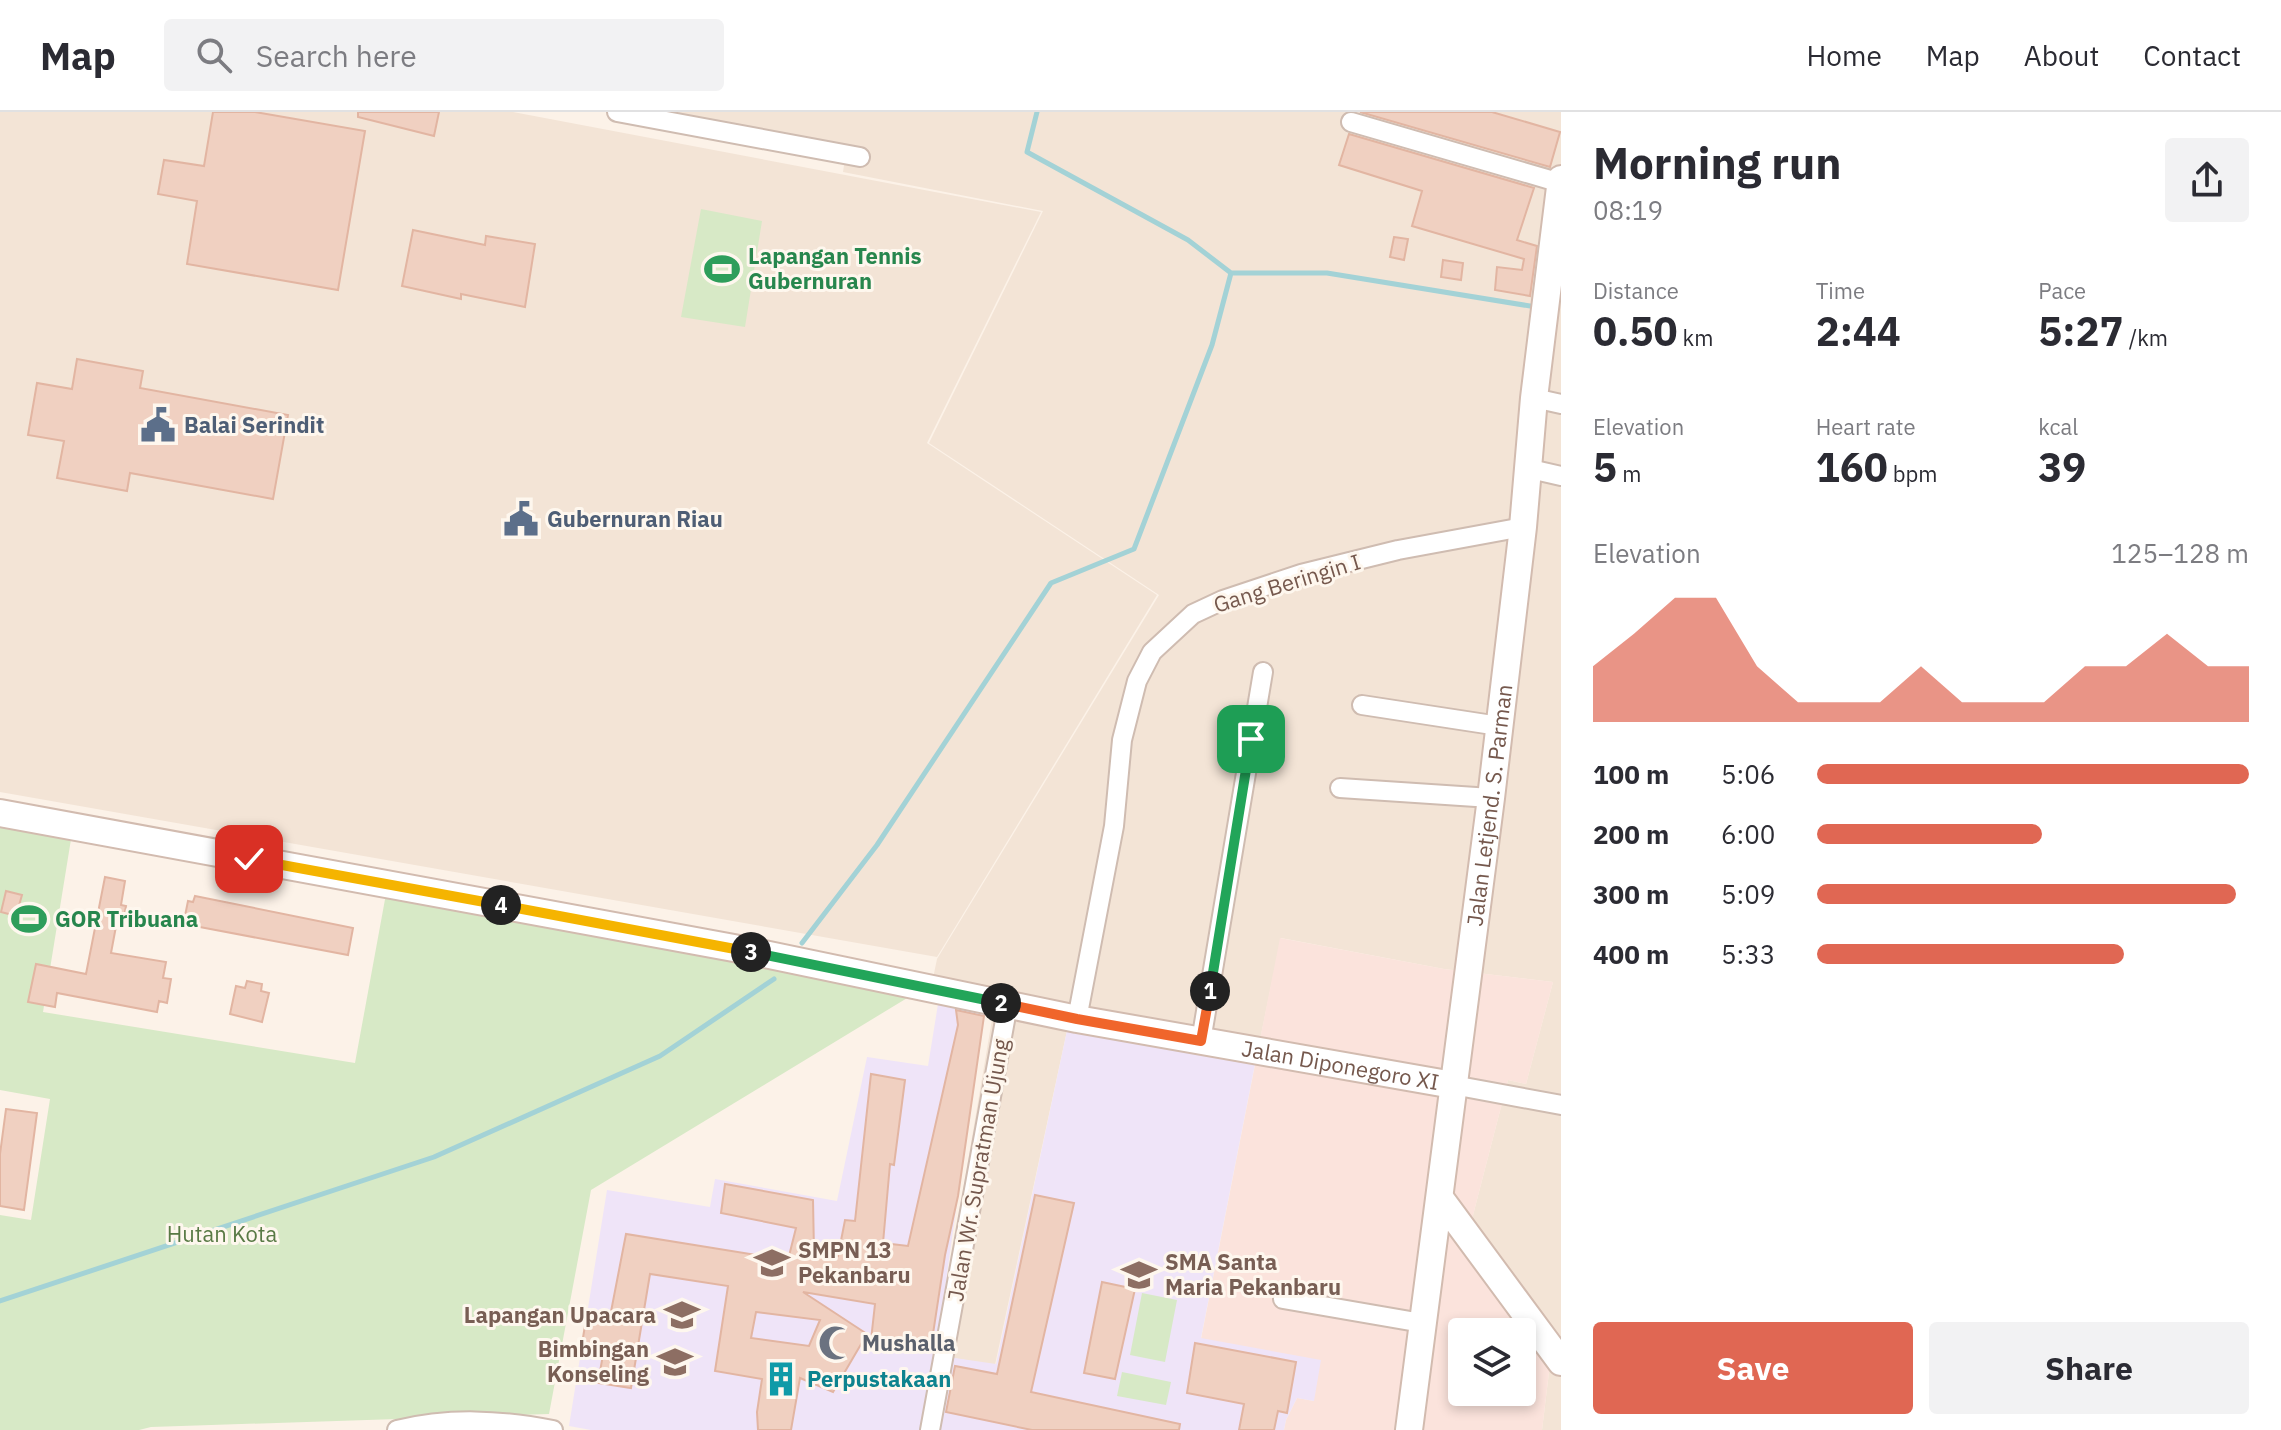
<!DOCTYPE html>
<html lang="en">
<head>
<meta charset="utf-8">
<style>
	:root { --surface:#fff; --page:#f2f2f3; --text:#2b2b33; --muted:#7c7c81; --line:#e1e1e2; --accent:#e06753 }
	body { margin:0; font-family:"IBM Plex Sans",sans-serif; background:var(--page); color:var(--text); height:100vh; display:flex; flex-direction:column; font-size:30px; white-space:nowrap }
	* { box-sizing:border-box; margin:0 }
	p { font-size:26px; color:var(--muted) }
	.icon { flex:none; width:44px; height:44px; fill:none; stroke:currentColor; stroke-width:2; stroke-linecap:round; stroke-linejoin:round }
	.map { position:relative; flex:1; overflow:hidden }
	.details { display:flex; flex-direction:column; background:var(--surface); width:720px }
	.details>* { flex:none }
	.controls { position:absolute; left:1448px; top:1206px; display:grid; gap:16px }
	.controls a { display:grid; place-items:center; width:88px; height:88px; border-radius:8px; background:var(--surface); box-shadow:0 4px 12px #0003; font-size:40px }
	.pin { position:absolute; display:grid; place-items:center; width:68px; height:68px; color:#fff; margin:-34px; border-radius:16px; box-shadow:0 4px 12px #0006 }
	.km { position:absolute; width:40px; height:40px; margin:-20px; border-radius:50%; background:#222; color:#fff; font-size:22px; line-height:40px; text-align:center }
	.round { display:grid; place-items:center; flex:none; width:84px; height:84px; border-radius:8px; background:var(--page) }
	.summary { display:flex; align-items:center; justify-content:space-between; height:136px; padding:0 32px }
	h1 { font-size:44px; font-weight:800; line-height:60px }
	.stats { display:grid; grid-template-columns:repeat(3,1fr); gap:12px; height:136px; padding:8px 32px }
	.stats div { display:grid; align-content:center }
	.stats b { font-size:40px; font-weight:800 }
	.stats small { font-size:22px; font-weight:400 }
	.stats p { font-size:22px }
	.chart { height:224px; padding:16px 32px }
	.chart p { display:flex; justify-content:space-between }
	.chart svg { width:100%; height:144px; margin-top:8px; fill:var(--accent); opacity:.7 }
	.action { display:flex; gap:16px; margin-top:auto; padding:16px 32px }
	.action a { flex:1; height:92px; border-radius:8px; background:var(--accent); color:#fff; font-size:32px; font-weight:800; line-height:92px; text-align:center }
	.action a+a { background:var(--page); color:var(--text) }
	ul { padding:0 32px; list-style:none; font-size:26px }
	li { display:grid; grid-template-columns:128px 96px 1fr; align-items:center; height:60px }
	li i { height:20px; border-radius:10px; background:var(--accent) }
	header { display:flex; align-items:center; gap:48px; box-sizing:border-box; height:112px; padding:0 40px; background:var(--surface); border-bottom:2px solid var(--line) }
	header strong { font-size:38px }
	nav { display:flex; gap:44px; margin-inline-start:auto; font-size:28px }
	.search { width:560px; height:72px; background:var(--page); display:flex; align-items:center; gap:20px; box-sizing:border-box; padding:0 28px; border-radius:8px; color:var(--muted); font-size:30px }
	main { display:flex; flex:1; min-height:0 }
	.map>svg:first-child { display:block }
	.residential { fill:#f3e4d6 }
	.commercial { fill:#fbe3dc; fill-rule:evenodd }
	.education { fill:#efe4f8 }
	.green { fill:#d7e9c6 }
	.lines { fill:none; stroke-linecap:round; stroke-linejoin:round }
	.stream { stroke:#a3d2d6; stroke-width:5 }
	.building { fill:#f0d0c1; stroke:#e2b5a2; stroke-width:2; fill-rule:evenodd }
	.street-casing { stroke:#cfbcb1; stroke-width:22 }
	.secondary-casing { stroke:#d2bbaf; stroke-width:30 }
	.street { stroke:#fff; stroke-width:18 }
	.secondary { stroke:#fff; stroke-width:26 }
	.split-1-casing { stroke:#fff; stroke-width:16 }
	.split-2-casing { stroke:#fff; stroke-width:16 }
	.split-3-casing { stroke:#fff; stroke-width:16 }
	.split-4-casing { stroke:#fff; stroke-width:16 }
	.split-5-casing { stroke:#fff; stroke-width:16 }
	.split-1 { stroke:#22a559; stroke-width:10 }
	.split-2 { stroke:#f0652b; stroke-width:10 }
	.split-3 { stroke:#22a559; stroke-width:10 }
	.split-4 { stroke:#f5b400; stroke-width:10 }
	.split-5 { stroke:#f5b400; stroke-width:10 }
	.labels { text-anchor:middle; stroke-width:6; stroke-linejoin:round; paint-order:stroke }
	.leisure-label { font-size:22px; font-weight:bold; fill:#27864d; stroke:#fef7ee; text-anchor:start }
	.service-label { font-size:22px; font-weight:bold; fill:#4e5e75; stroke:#fef7ee; text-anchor:start }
	.street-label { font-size:22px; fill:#75584d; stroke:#fef7ee }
	.park-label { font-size:22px; fill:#597a45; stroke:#fef7ee }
	.education-label { font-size:22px; font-weight:bold; fill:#785e54; stroke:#fef7ee; text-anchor:start }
	.worship-label { font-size:22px; font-weight:bold; fill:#5b616d; stroke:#fef7ee; text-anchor:start }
	.culture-label { font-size:22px; font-weight:bold; fill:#0d838f; stroke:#fef7ee; text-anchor:start }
</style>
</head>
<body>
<header>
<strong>Map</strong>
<div class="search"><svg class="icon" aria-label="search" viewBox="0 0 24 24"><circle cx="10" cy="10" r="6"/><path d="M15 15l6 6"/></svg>Search here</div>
<nav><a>Home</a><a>Map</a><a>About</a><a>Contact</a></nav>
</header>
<main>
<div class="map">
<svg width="1561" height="1318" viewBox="0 0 1561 1318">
	<rect width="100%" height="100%" fill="#fcf2e8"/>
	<!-- residential -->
	<path class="residential" d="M0 0H513L1041 100 927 331 1157 483 937 845 0 680Z
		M672 0H1561V1318H1542L1550 1252 1465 1134 1508 968 1526 972 1553 870 1444 857 1281 826 1256 947 1068 914 995 1253 935 1243 996 884 932 871 937 847 1159 483 929 331 1043 99 843 60 847 34Z"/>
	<!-- commercial -->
	<path class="commercial" d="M1280 826 1444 857 1553 870 1526 972 1508 968 1465 1134 1550 1252 1542 1318H1284L1286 1308 1297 1286 1314 1289 1201 1227ZM1462 1220H1522V1280H1462Z"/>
	<!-- education -->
	<path class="education" d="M938 892 984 899 925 1318H591L569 1314 607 1078 710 1095 715 1067 837 1089 867 945 928 954Z
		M1068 914 1256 947 1201 1226 1321 1248 1314 1289 1297 1286 1286 1308 1284 1318H933L948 1245 996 1252Z"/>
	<!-- green -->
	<path class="green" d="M701 97 762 109 745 215 681 205Z
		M0 701 73 715 43 900 355 951 388 771 922 877 591 1078 549 1302 151 1315 139 1318H0V1103L31 1108 50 987 0 978Z
		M1142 1181 1177 1188 1165 1250 1130 1243Z
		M1122 1260 1171 1270 1166 1293 1117 1284Z"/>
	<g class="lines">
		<!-- stream -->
		<path class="stream" d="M1037 0 1027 40 1188 128 1231 161H1327L1536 195
			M802 831 877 733 1051 471 1134 437 1212 233 1231 161
			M0 1189 434 1045 660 944 774 867"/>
	</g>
	<!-- building -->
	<path class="building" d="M213 0H255L365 19 338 178 187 152 197 89 158 82 164 48 204 54Z
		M358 0H439L434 24 358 5Z
		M1360 0H1492L1560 20 1550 55Z
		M1349 22 1534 76 1517 128 1537 134 1530 184 1495 178 1497 155 1522 158 1524 147 1412 114 1422 79 1339 53Z
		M413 118 485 133 486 124 535 132 525 195 461 182V187L402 174Z
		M1394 125 1408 127 1404 148 1390 145Z
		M1443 148 1463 151 1461 168 1441 165Z
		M77 247 143 259 140 276 288 303 273 387 130 361 127 379 57 366 64 329 28 323 37 271 72 277Z
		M105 765 125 769 121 793 126 794 123 810 117 809 111 841 166 850 163 866 171 867 167 891 159 889 157 900 57 881 55 895 28 890 36 852 86 862Z
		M6 779 22 783 16 804 1 800Z
		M195 784 353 816 348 843 189 813 191 805 185 804 188 789 193 790Z
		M247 869 262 872 261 879 269 881 262 910 230 902 236 874 245 876Z
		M956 898 984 904 958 1084 945 1143 931 1235 871 1228 875 1192 803 1180 867 1222 833 1280 800 1266 791 1318H758L757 1300 762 1267 715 1259 728 1174 650 1162 631 1276 598 1271 604 1237 582 1232 586 1207 609 1210 626 1122 788 1148 796 1116 721 1101 725 1072 813 1088 814 1140 838 1144 845 1108 855 1109 871 962 905 968 894 1053 890 1052 883 1131 908 1134 958 913ZM756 1200 820 1208 809 1234 751 1226Z
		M6 997 37 1001 24 1098 0 1094V1042Z
		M1035 1083 1074 1091 1031 1280 1180 1312 1179 1318H1032L946 1300 955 1254 997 1262Z
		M1102 1170 1135 1177 1115 1267 1084 1261Z
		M1195 1231 1296 1250 1287 1301 1278 1299 1274 1318H1239L1244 1292 1187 1281Z"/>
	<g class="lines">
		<!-- street casing -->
		<g class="street-casing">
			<path id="street" d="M617 0 860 45
				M1351 10 1561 71
				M1534 286 1561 292
				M1526 356 1561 364
				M1362 593 1499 614
				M1340 676 1491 686
				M1077 907 1114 714 1122 628 1137 569 1152 540 1193 502 1223 488 1301 462 1398 438 1523 415
				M1201 929 1263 560
				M1453 973 1561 993
				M1283 1187 1422 1211
				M397 1318C450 1305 500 1308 553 1318
				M930 1318 1008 892"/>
		</g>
		<!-- secondary casing -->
		<g class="secondary-casing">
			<g id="secondary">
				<path id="s1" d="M0 701 750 839 1077 907 1453 973"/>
				<path d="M1440 1086 1561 1250"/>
				<path id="s2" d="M1409 1318 1491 686 1523 415 1534 286 1561 67"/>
			</g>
		</g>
		<!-- street -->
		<use href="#street" class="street"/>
		<!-- secondary -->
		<use href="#secondary" class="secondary"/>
	</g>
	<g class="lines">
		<!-- split-1 casing -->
		<g class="split-1-casing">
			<path id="split-1" d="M1210 879 1251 627"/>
		</g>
		<!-- split-2 casing -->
		<g class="split-2-casing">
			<path id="split-2" d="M1001 891 1077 907 1201 929 1210 879"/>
		</g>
		<!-- split-3 casing -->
		<g class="split-3-casing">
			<path id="split-3" d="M751 840 1001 891"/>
		</g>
		<!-- split-4 casing -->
		<g class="split-4-casing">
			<path id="split-4" d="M501 793 751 840"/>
		</g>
		<!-- split-5 casing -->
		<g class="split-5-casing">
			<path id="split-5" d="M249 747 501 793"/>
		</g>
		<!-- split-1 -->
		<use href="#split-1" class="split-1"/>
		<!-- split-2 -->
		<use href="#split-2" class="split-2"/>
		<!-- split-3 -->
		<use href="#split-3" class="split-3"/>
		<!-- split-4 -->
		<use href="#split-4" class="split-4"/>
		<!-- split-5 -->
		<use href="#split-5" class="split-5"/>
	</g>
	<!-- icons -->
	<defs>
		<g id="stadium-bare" transform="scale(2.76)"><path d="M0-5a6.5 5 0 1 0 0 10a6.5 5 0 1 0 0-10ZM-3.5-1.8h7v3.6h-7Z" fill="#2e9e5b" stroke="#fef7ee" stroke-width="2.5" paint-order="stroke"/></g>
		<g id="civic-bare" transform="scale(2.76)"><path d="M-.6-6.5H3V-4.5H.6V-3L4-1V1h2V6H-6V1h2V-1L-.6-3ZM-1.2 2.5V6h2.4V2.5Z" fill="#5c6f8a" stroke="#fef7ee" stroke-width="2.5" paint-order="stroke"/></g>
		<g id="school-bare" transform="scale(2.76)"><path d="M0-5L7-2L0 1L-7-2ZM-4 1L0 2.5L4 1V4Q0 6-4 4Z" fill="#8d6e63" stroke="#fef7ee" stroke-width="2.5" paint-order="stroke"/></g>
		<g id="mosque-bare" transform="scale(2.76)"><path d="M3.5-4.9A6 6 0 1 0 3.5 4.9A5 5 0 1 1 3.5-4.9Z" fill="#6b7280" stroke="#fef7ee" stroke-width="2.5" paint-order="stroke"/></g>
		<g id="building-bare" transform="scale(2.76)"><path d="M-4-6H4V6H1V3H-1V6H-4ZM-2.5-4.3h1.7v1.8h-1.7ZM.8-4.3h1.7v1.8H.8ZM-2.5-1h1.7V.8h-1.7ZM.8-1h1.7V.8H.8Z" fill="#0f9aa8" stroke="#fef7ee" stroke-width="2.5" paint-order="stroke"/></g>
	</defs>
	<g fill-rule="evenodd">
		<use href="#stadium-bare" x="722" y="157"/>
		<use href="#civic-bare" x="158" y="313"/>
		<use href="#civic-bare" x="521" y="407"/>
		<use href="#stadium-bare" x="29" y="807"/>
		<use href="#school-bare" x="772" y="1151"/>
		<use href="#school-bare" x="1139" y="1163"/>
		<use href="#school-bare" x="682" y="1203"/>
		<use href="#mosque-bare" x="836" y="1231"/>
		<use href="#school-bare" x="675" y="1250"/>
		<use href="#building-bare" x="781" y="1267"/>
	</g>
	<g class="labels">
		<!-- leisure labels -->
		<g class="leisure-label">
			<text x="748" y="152">Lapangan Tennis<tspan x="748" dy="25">Gubernuran</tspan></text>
			<text x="55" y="815">GOR Tribuana</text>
		</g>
		<!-- service labels -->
		<g class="service-label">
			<text x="184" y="321">Balai Serindit</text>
			<text x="547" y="415">Gubernuran Riau</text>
		</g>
		<!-- street labels -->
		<g class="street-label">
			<text transform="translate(1287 471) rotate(-17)" y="8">Gang Beringin I</text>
			<text dy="8" stroke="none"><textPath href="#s2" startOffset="630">Jalan Letjend. S. Parman</textPath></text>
			<text dy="8" stroke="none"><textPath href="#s1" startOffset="1364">Jalan Diponegoro XI</textPath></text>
			<text transform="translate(978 1058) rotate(-80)" y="8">Jalan Wr. Supratman Ujung</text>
		</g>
		<!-- park labels -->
		<g class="park-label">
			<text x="222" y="1130">Hutan Kota</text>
		</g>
		<!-- education labels -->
		<g class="education-label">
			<text x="798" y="1146">SMPN 13<tspan x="798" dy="25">Pekanbaru</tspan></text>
			<text x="1165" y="1158">SMA Santa<tspan x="1165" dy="25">Maria Pekanbaru</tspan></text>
			<text x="656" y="1211" text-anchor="end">Lapangan Upacara</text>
			<text x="649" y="1245" text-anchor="end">Bimbingan<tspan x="649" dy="25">Konseling</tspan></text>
		</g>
		<!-- worship labels -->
		<g class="worship-label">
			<text x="862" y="1239">Mushalla</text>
		</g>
		<!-- culture labels -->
		<g class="culture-label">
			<text x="807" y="1275">Perpustakaan</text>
		</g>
	</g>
</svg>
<div class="controls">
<a><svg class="icon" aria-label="layers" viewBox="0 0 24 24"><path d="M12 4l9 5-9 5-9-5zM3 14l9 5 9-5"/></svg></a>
</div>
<div class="pin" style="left:1251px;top:627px;background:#1e9e55"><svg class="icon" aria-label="arrive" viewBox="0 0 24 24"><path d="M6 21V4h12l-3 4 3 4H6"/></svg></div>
<div class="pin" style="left:249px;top:747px;background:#d93025"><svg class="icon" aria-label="check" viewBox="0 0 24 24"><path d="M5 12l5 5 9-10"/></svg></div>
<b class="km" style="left:1210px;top:879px">1</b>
<b class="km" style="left:1001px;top:891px">2</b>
<b class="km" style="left:751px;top:840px">3</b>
<b class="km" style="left:501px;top:793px">4</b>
</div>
<section class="details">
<div class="summary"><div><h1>Morning run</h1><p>08:19</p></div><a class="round"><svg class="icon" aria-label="share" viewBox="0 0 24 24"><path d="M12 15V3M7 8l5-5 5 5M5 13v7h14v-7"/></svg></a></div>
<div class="stats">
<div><p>Distance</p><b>0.50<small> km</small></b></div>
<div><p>Time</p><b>2:44</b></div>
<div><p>Pace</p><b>5:27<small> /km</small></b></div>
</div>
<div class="stats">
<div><p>Elevation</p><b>5<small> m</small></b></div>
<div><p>Heart rate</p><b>160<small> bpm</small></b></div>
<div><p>kcal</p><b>39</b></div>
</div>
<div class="chart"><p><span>Elevation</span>125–128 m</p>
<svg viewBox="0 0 160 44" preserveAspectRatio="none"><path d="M0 44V27L10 17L20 6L30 6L40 27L50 38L60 38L70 38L80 27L90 38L100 38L110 38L120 27L130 27L140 17L150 27L160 27V44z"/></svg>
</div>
<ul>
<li><b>100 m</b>5:06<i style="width:100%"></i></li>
<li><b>200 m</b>6:00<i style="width:52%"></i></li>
<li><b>300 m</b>5:09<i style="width:97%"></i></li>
<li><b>400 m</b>5:33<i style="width:71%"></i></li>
</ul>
<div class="action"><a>Save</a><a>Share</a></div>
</section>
</main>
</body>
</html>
